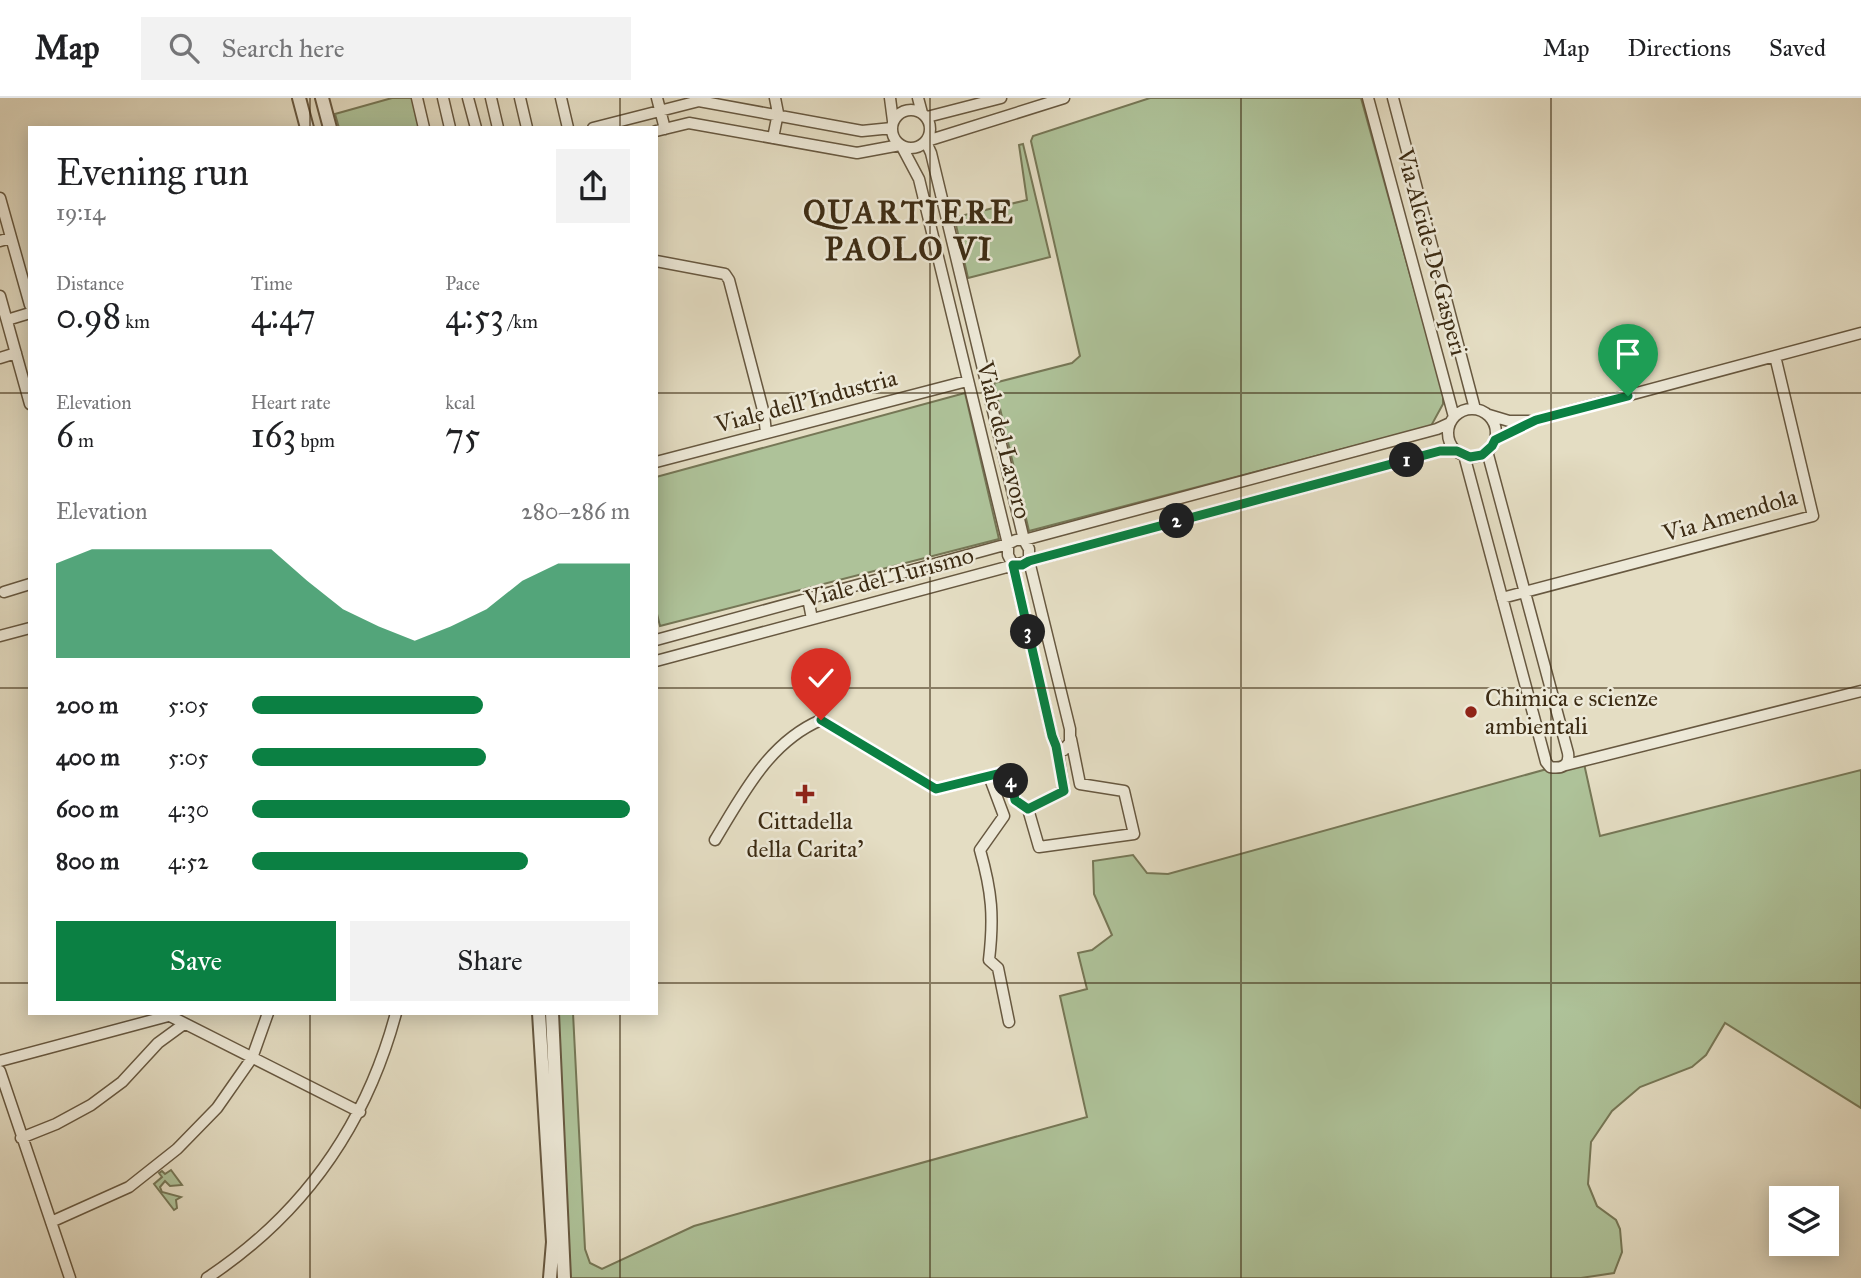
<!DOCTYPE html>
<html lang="en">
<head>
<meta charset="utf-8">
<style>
	:root { --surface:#fff; --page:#f2f2f2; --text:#202124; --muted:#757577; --line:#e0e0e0; --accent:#0b8043 }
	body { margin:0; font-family:"IM FELL Great Primer",serif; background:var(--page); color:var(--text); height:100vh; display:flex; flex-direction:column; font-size:26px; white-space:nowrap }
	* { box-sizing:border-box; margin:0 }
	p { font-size:23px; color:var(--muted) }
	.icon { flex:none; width:38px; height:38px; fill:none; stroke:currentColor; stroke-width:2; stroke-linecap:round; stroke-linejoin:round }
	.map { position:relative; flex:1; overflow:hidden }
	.sheet { position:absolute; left:28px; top:28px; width:630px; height:889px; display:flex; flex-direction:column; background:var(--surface); border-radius:0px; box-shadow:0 4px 18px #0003 }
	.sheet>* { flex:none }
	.tools { position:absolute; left:1769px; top:1088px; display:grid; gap:14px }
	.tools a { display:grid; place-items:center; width:70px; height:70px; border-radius:0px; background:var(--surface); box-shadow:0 4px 18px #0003; font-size:35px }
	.pin { position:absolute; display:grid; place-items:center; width:60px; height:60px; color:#fff; margin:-72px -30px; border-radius:50% 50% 50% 0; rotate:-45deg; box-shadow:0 0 7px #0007 }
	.pin .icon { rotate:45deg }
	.km { position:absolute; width:35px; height:35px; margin:-18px; border-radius:50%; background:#222; color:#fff; font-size:19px; line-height:35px; text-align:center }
	.round { display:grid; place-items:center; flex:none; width:74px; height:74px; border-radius:0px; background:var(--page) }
	.summary { display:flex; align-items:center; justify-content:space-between; height:119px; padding:0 28px }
	h1 { font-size:38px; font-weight:600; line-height:52px }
	.metrics { display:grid; grid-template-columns:repeat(3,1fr); gap:10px; height:119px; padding:7px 28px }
	.metrics div { display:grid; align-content:center }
	.metrics b { font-size:35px; font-weight:600 }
	.metrics small { font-size:19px; font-weight:400 }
	.metrics p { font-size:19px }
	.chart { height:196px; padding:14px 28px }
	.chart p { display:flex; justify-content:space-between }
	.chart svg { width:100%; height:126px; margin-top:7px; fill:var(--accent); opacity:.7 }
	.action { display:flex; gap:14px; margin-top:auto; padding:14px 28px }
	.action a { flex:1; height:80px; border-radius:0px; background:var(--accent); color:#fff; font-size:28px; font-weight:600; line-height:80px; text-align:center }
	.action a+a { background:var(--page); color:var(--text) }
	ul { padding:0 28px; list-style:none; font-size:23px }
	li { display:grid; grid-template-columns:112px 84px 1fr; align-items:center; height:52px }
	li i { height:18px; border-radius:9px; background:var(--accent) }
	header { display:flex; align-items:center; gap:42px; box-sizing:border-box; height:98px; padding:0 35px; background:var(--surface); border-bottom:2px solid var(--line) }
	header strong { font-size:33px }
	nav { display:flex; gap:38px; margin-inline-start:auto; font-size:24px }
	.search { width:490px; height:63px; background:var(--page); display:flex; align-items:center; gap:18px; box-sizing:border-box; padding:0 24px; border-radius:0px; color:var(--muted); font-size:26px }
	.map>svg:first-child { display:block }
	.green { fill:#aec299; stroke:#767756; stroke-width:2 }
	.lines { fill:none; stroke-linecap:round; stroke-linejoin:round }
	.minor-casing { stroke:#675840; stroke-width:13 }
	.tertiary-casing { stroke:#675840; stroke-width:16 }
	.minor { stroke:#ede9d8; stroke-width:10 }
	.tertiary { stroke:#ede9d8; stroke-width:12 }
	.route-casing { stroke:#fff; stroke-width:14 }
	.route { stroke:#0b8043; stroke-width:9 }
	.grid { fill:none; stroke:#3d2c14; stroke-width:2; stroke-opacity:0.55 }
	.poi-dot { fill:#8f2418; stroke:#ede9d8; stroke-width:2.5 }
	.labels { text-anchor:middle; stroke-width:5; stroke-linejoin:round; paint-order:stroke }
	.street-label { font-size:24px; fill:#3d2c14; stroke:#ede9d8 }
	.poi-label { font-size:24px; fill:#3d2c14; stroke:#ede9d8; text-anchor:start }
	.district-label { font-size:32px; font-weight:bold; letter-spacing:2px; fill:#3d2c14; stroke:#ede9d8 }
</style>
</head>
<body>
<header>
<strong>Map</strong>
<div class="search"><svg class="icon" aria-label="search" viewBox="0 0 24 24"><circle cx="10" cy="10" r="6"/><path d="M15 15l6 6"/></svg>Search here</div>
<nav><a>Map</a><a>Directions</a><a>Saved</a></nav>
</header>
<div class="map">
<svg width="1861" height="1180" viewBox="0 0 1861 1180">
	<rect width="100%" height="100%" fill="#e4ddc3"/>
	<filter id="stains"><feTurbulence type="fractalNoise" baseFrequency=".00286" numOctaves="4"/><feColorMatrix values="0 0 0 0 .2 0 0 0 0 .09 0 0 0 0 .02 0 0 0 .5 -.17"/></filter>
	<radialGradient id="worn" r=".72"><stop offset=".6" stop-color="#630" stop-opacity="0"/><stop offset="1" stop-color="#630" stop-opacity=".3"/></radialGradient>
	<!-- green -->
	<path class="green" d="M392 0H416L422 30H339L335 16Z
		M1150 0H1361L1443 295V306L1431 328 1029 433 994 285 1072 265 1080 258 1031 43 1033 38Z
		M1023 46 1050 159 968 180 956 127 960 118 1027 102 1019 47Z
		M965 295 999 441 660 528 656 512V379Z
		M1583 661 1600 738 1861 672V1010L1725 925 1706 957 1692 969 1640 989 1612 1013 1591 1044 1588 1086 1597 1108 1616 1122 1620 1131 1622 1154 1614 1175 1581 1180H568L555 915H573L585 1151 590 1165 602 1171 694 1128 1087 1019 1060 898 1087 891 1078 855 1092 852 1112 837 1094 796 1093 763 1133 757 1147 775 1168 776Z
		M171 1072 182 1087 170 1088 165 1083 160 1089 162 1094 181 1099 176 1102 177 1110 174 1112 154 1086 162 1079 159 1075 162 1073 165 1076Z"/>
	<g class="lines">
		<!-- minor casing -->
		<g class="minor-casing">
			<path id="minor" d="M417 0 424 30
				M443 0 450 30
				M468 0 476 30
				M491 0 498 30
				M520 0 527 30
				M561 0 568 30
				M657 0 665 31
				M890 0 893 23
				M918 0 922 15
				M1368 0 1454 319
				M1393 0 1475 311
				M892 31a19 19 0 1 1 38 0a19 19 0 1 1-38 0Z
				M927 19 1001 0
				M593 30 699 3 862 33 892 30
				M656 33 689 25 857 55 900 47
				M773 40 778 15 775 0
				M927 43 1064 0
				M902 49 919 81 1008 446V457L1013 467 1052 638 1057 648 1064 652 1070 644V631L1029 463V451L1024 442 931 55 926 44
				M0 100 30 207
				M0 143 11 140
				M656 163 725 176 729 182 764 316 766 335
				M0 198 30 306
				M7 222 30 215
				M0 260 16 255
				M1448 335a24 24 0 1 1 48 0a24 24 0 1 1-48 0Z
				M1489 317 1509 323H1529
				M1495 342 1536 322 1861 235
				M1464 357 1546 664 1550 669C1561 671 1570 668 1568 655L1487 353
				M656 364 967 283
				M4 494 30 486
				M808 500 812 521
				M1502 500 1813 418 1775 258
				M0 538 30 530
				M656 542 1008 446 1016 442H1024L1437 331 1450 325
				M656 563 1440 353H1457
				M1057 648 1064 693 1028 711 1039 749 1134 736 1124 693 1080 686 1071 641
				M1566 667 1861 593
				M989 678 1004 718 980 752C992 794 994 819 989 862L998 870 1009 924
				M715 742C743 696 769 644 821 622L936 691 1009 673 1015 702 1028 711
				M168 917 360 1014
				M0 963 172 917
				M0 973 70 1180
				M21 1040 56 1026 91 1007 122 984 158 945 184 926
				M51 1124 129 1089 177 1051 217 1010 252 960 268 915
				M207 1180C304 1116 366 1027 396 915"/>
		</g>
		<!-- tertiary casing -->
		<g class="tertiary-casing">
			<path id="tertiary" d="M299 0 307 30
				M322 0 330 30
				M539 915 553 1144 550 1180
				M552 915 564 1180"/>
		</g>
		<!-- minor -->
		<use href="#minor" class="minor"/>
		<!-- tertiary -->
		<use href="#tertiary" class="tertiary"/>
	</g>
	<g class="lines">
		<!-- route casing -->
		<g class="route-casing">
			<path id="route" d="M821 622 936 691 1009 673 1015 702 1028 711 1064 693 1056 648 1052 638 1013 467H1022L1029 463 1440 353H1457L1470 359 1482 357 1492 348 1495 342 1536 322 1628 298"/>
		</g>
		<!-- route -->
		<use href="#route" class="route"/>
	</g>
	<!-- grid -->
	<path class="grid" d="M310 0V30M620 0V30M930 0V1180M1241 0V1180M1551 0V1180M0 295H30M656 295H1861M0 590H30M656 590H1861M0 885H30M656 885H1861M310 915V1180M620 915V1180"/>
	<!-- markers -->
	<g class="poi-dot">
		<circle cx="1471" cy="614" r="7"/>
		<path d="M801.5 685.5h7v7h7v7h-7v7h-7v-7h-7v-7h7z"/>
	</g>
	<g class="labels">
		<!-- street labels -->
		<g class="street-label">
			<text transform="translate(1432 154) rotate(75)" y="8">Via Alcide De Gasperi</text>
			<text transform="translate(806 303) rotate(-15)" y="8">Viale dell'Industria</text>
			<text transform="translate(1004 342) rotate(76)" y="8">Viale del Lavoro</text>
			<text transform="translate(1730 417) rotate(-16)" y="8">Via Amendola</text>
			<text transform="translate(889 479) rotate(-15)" y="8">Viale del Turismo</text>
		</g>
		<!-- poi labels -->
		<g class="poi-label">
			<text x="1485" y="608">Chimica e scienze<tspan x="1485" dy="28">ambientali</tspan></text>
			<text x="805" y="731" text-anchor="middle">Cittadella<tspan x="805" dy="28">della Carita'</tspan></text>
		</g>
		<!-- district labels -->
		<g class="district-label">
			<text x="909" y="125">QUARTIERE<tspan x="909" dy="37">PAOLO VI</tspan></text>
		</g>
	</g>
	<rect width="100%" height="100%" filter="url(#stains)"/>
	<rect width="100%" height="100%" fill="url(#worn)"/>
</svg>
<div class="tools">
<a><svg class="icon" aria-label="layers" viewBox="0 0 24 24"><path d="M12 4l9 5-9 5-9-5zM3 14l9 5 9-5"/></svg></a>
</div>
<div class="pin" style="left:1628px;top:298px;background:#1e9e55"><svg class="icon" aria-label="arrive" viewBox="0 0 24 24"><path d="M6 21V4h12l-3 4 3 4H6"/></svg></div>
<div class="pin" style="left:821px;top:622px;background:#d93025"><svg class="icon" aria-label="check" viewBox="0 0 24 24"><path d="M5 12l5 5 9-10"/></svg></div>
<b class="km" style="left:1407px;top:362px">1</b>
<b class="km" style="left:1177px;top:423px">2</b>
<b class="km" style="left:1028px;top:534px">3</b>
<b class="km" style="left:1011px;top:683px">4</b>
<section class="sheet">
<div class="summary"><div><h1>Evening run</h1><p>19:14</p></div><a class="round"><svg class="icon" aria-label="share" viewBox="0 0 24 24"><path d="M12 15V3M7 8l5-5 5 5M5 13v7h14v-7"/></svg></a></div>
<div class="metrics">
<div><p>Distance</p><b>0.98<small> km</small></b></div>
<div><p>Time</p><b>4:47</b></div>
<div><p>Pace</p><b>4:53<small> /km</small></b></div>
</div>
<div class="metrics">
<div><p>Elevation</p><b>6<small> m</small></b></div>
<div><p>Heart rate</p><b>163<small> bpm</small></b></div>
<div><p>kcal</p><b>75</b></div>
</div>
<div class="chart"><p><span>Elevation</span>280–286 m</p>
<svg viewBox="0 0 160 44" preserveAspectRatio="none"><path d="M0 44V11L10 6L20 6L30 6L40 6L50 6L60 6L70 17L80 27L90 33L100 38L110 33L120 27L130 17L140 11L150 11L160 11V44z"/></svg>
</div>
<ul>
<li><b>200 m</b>5:05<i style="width:61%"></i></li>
<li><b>400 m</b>5:05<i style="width:62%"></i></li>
<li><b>600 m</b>4:30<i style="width:100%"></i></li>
<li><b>800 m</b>4:52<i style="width:73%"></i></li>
</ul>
<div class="action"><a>Save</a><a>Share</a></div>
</section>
</div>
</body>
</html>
